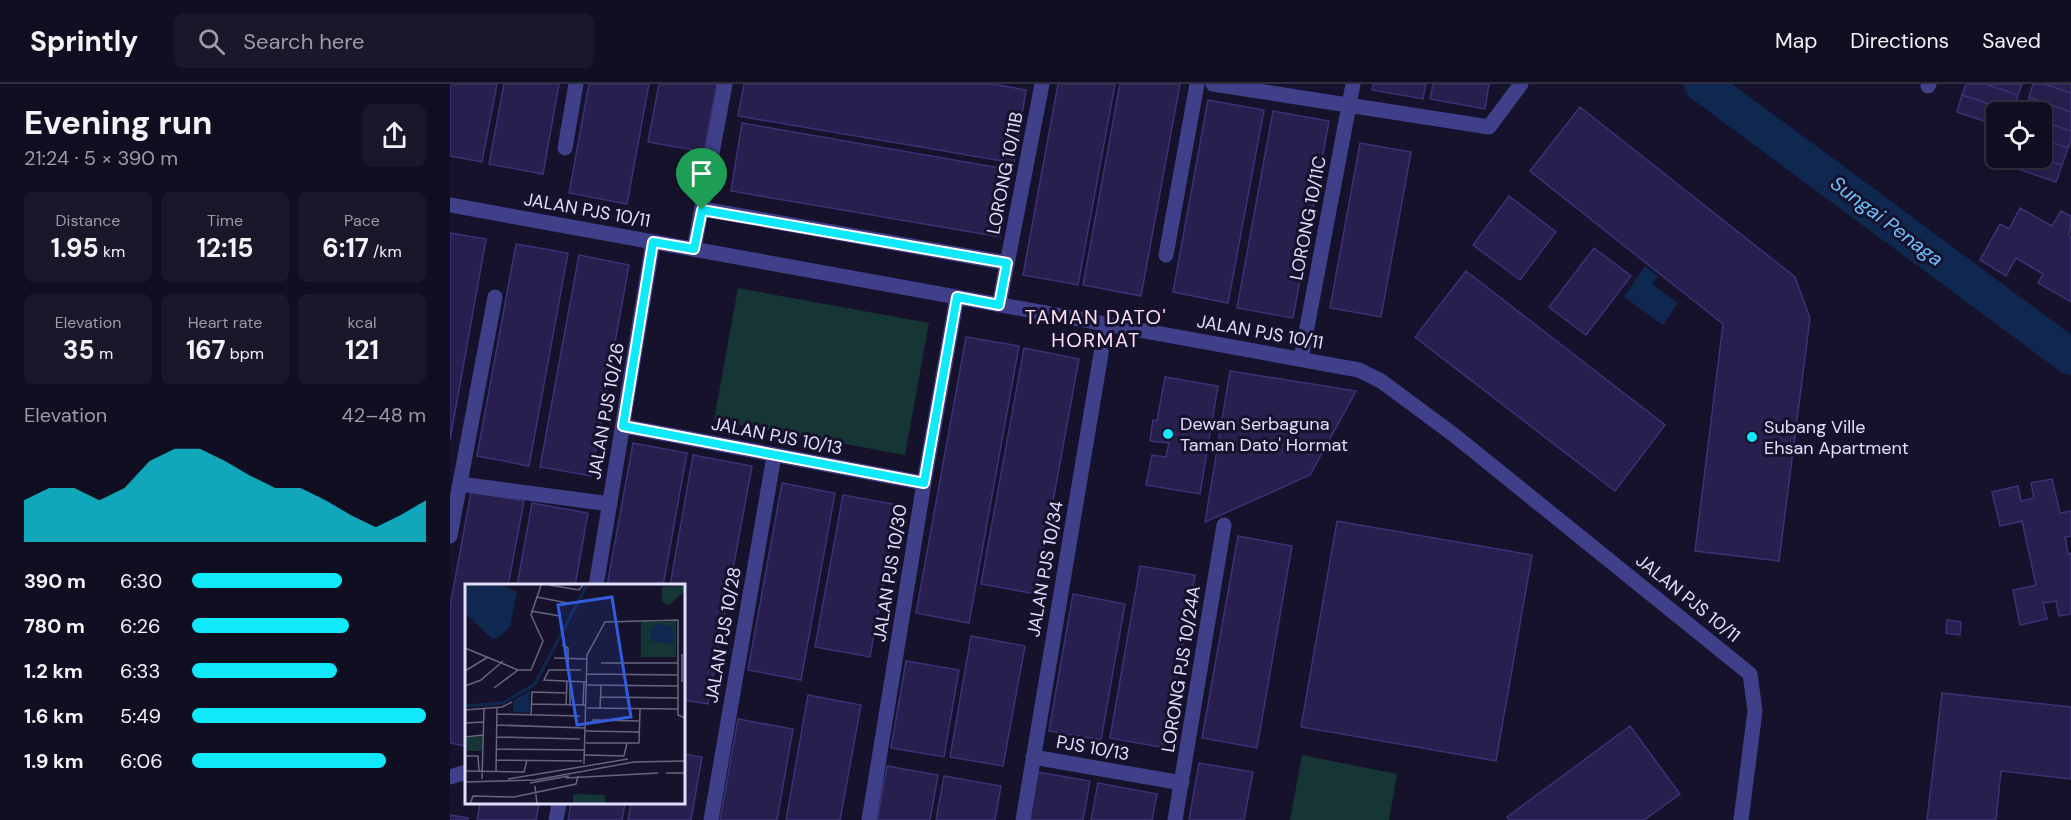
<!DOCTYPE html>
<html lang="en">
<head>
<meta charset="utf-8">
<style>
	:root { --surface:#100e21; --page:#19172a; --text:#f1f3f6; --muted:#9c9ca5; --line:#302e3f; --accent:#0fe9fa }
	body { margin:0; font-family:"DM Sans",sans-serif; background:var(--page); color:var(--text); height:100vh; display:flex; flex-direction:column; font-size:22px; white-space:nowrap }
	* { box-sizing:border-box; margin:0 }
	p { font-size:20px; color:var(--muted) }
	.icon { flex:none; width:33px; height:33px; fill:none; stroke:currentColor; stroke-width:2; stroke-linecap:round; stroke-linejoin:round }
	.map { position:relative; flex:1; overflow:hidden }
	.sheet { display:flex; flex-direction:column; background:var(--surface); width:450px }
	.sheet>* { flex:none }
	.buttons { position:absolute; left:1536px; top:18px; display:grid; gap:12px }
	.buttons a { display:grid; place-items:center; width:66px; height:66px; border-radius:9px; background:var(--surface); box-shadow:0 6px 24px #0002,0 0 0 2px var(--line); font-size:30px }
	.pin { position:absolute; display:grid; place-items:center; width:51px; height:51px; color:#fff; margin:-62px -26px; border-radius:50% 50% 50% 0; rotate:-45deg; box-shadow:0 0 6px #0007 }
	.pin .icon { rotate:45deg }
	.round { display:grid; place-items:center; flex:none; width:63px; height:63px; border-radius:9px; background:var(--page) }
	.overview { display:flex; align-items:center; justify-content:space-between; height:102px; padding:0 24px }
	h1 { font-size:33px; font-weight:700; line-height:45px }
	.stats { display:grid; grid-template-columns:repeat(3,1fr); gap:9px; height:102px; padding:6px 24px }
	.stats div { display:grid; align-content:center; border-radius:9px; background:var(--page); text-align:center }
	.stats b { font-size:26px; font-weight:700 }
	.stats small { font-size:16px; font-weight:400 }
	.stats p { font-size:16px }
	.chart { height:168px; padding:12px 24px }
	.chart p { display:flex; justify-content:space-between }
	.chart svg { width:100%; height:108px; margin-top:6px; fill:var(--accent); opacity:.7 }
	ul { padding:0 24px; list-style:none; font-size:20px }
	li { display:grid; grid-template-columns:96px 72px 1fr; align-items:center; height:45px }
	li i { height:15px; border-radius:8px; background:var(--accent) }
	header { display:flex; align-items:center; gap:36px; box-sizing:border-box; height:84px; padding:0 30px; background:var(--surface); border-bottom:2px solid var(--line) }
	header strong { font-size:28px }
	nav { display:flex; gap:33px; margin-inline-start:auto; font-size:21px }
	.search { width:420px; height:54px; background:var(--page); display:flex; align-items:center; gap:15px; box-sizing:border-box; padding:0 21px; border-radius:9px; color:var(--muted); font-size:22px }
	main { display:flex; flex:1; min-height:0 }
	.map>svg:first-child { display:block }
	.green { fill:#153634 }
	.water { fill:#0f284f }
	.lines { fill:none; stroke-linecap:round; stroke-linejoin:round }
	.river { stroke:#0f284f; stroke-width:36 }
	.building { fill:#271f4d; stroke:#3d3178; stroke-width:1.5 }
	.minor { stroke:#3f3f8a; stroke-width:15 }
	.route-casing { stroke:#fff; stroke-width:12 }
	.route { stroke:#0fe9fa; stroke-width:8 }
	.poi-dot { fill:#0fe9fa; stroke:#16122c; stroke-width:2 }
	.labels { text-anchor:middle; stroke-width:6; stroke-linejoin:round; paint-order:stroke }
	.street-label { font-size:18px; fill:#e1defe; stroke:#16122c }
	.poi-label { font-size:18px; fill:#e1defe; stroke:#16122c; text-anchor:start }
	.water-label { font-size:20px; font-style:italic; fill:#6fbffc; stroke:#16122c }
	.neighbourhood-label { font-size:20px; letter-spacing:1.5px; fill:#fee0f4; stroke:#16122c }
	.inset-river { fill:none; stroke:#0f284f; stroke-width:3 }
	.inset-road { fill:none; stroke:#676480; stroke-width:1.5 }
	.view { fill:#315cdc; fill-opacity:0.15; stroke:#315cdc; stroke-width:3 }
	.inset-edge { fill:none; stroke:#e1defe; stroke-width:3 }
</style>
</head>
<body>
<header>
<strong>Sprintly</strong>
<div class="search"><svg class="icon" aria-label="search" viewBox="0 0 24 24"><circle cx="10" cy="10" r="6"/><path d="M15 15l6 6"/></svg>Search here</div>
<nav><a>Map</a><a>Directions</a><a>Saved</a></nav>
</header>
<main>
<section class="sheet">
<div class="overview"><div><h1>Evening run</h1><p>21:24 · 5 × 390 m</p></div><a class="round"><svg class="icon" aria-label="share" viewBox="0 0 24 24"><path d="M12 15V3M7 8l5-5 5 5M5 13v7h14v-7"/></svg></a></div>
<div class="stats">
<div><p>Distance</p><b>1.95<small> km</small></b></div>
<div><p>Time</p><b>12:15</b></div>
<div><p>Pace</p><b>6:17<small> /km</small></b></div>
</div>
<div class="stats">
<div><p>Elevation</p><b>35<small> m</small></b></div>
<div><p>Heart rate</p><b>167<small> bpm</small></b></div>
<div><p>kcal</p><b>121</b></div>
</div>
<div class="chart"><p><span>Elevation</span>42–48 m</p>
<svg viewBox="0 0 160 44" preserveAspectRatio="none"><path d="M0 44V27L10 22L20 22L30 27L40 22L50 11L60 6L70 6L80 11L90 17L100 22L110 22L120 27L130 33L140 38L150 33L160 27V44z"/></svg>
</div>
<ul>
<li><b>390 m</b>6:30<i style="width:64%"></i></li>
<li><b>780 m</b>6:26<i style="width:67%"></i></li>
<li><b>1.2 km</b>6:33<i style="width:62%"></i></li>
<li><b>1.6 km</b>5:49<i style="width:100%"></i></li>
<li><b>1.9 km</b>6:06<i style="width:83%"></i></li>
</ul>
</section>
<div class="map">
<svg width="1621" height="736" viewBox="0 0 1621 736">
	<rect width="100%" height="100%" fill="#16122c"/>
	<!-- green -->
	<path class="green" d="M288 204 479 239 455 371 264 336Z
		M852 671 947 690 939 736H840Z"/>
	<!-- water -->
	<path class="water" d="M1195 182 1208 192 1202 200 1228 219 1213 241 1174 213Z"/>
	<g class="lines">
		<!-- river -->
		<path class="river" d="M1252 0 1621 273"/>
	</g>
	<!-- building -->
	<path class="building" d="M0 0H47L32 78 0 72Z
		M54 0H109L93 90 39 80Z
		M139 0H199L177 120 119 109Z
		M209 0H267L254 68 198 58Z
		M294 0H543L576 6 564 79 288 32Z
		M608 0H665L628 201 573 191Z
		M670 0H730L691 212 633 201Z
		M923 0H976L973 15 922 6Z
		M983 0H1039L1035 25 980 15Z
		M1516 0H1535L1568 11 1563 28 1512 11Z
		M1535 0H1572L1568 11Z
		M1583 0H1595L1621 9V28L1579 13Z
		M1595 0H1621V9Z
		M1512 11 1563 28H1546V41L1507 28Z
		M1579 13 1621 28V47L1592 37V28H1574Z
		M758 16 814 26 778 219 723 208Z
		M1130 23 1345 193 1360 234 1329 477 1245 467 1273 240 1080 87Z
		M823 27 879 37 843 234 787 224Z
		M1592 37 1621 47V56L1618 64 1592 55Z
		M292 39 562 86 550 153 281 107Z
		M1592 55 1618 64 1612 81 1589 74H1592Z
		M910 59 961 68 931 233 880 224Z
		M1558 74H1589L1612 81 1606 98 1556 81Z
		M1059 112 1106 148 1070 196 1023 161Z
		M1570 124 1602 142 1611 127 1621 132 1619 152 1621 153V218L1588 199 1593 190 1566 174 1556 192 1530 176 1550 140 1559 145Z
		M0 149 36 155 0 356Z
		M66 160 118 169 79 382 27 372Z
		M1144 164 1181 192 1136 251 1099 223Z
		M129 171 179 181 141 392 90 383Z
		M1016 187 1215 341 1165 407 965 253Z
		M516 253 569 262 519 539 466 529Z
		M574 264 629 275 586 510 531 500Z
		M780 287 906 307 860 391 755 438Z
		M715 293 768 302 750 410 696 401 702 371 716 373 719 359 700 357 703 336 707 337Z
		M183 359 237 369 213 502H157Z
		M243 371 302 382 258 620 234 616V502H220Z
		M1602 395 1610 429 1621 427V452L1615 453 1618 470 1621 469V530L1609 532 1606 517 1593 519 1597 535 1570 541 1563 506 1586 501 1572 437 1550 442 1542 408 1568 402 1571 417 1584 414 1581 399Z
		M332 399 385 409 351 596 298 586Z
		M21 408 74 417 58 502H16V662L0 659V523Z
		M393 411 448 421 420 573 365 563Z
		M82 419 138 429 125 502H67Z
		M887 437 1082 471 1046 677 851 643Z
		M788 452 842 462 807 664 752 654Z
		M690 482 745 491 715 664 660 654Z
		M623 510 675 520 651 656 599 647Z
		M1497 536 1511 538 1510 551 1496 549Z
		M521 552 575 562 553 682 500 673Z
		M456 577 509 586 494 673 441 664Z
		M1492 609 1621 623V695L1551 687 1546 736H1477Z
		M358 611 411 621 390 736H336Z
		M288 635 343 645 327 736H270Z
		M1180 642 1230 710 1194 736H1060L1057 733Z
		M234 670 252 673 241 736H178L181 720H234Z
		M749 679 803 688 794 736H739Z
		M437 682 488 691 480 736H427Z
		M587 688 640 697 633 736H579Z
		M494 692 551 702 545 736H486Z
		M648 699 707 710 702 736H641Z
		M30 720H89L86 736H27Z
		M121 720H175L172 736H118Z
		M0 731 18 734V736H0Z"/>
	<g class="lines">
		<!-- minor -->
		<path class="minor" d="M763 0 1039 43 1071 0
			M1478 2 1479 0
			M115 64 126 0
			M0 121 909 286 931 297 1004 351 1300 590 1305 627 1291 736
			M252 125 557 179
			M244 165 275 0
			M716 171 747 0
			M549 221 592 0
			M851 275 903 0
			M173 342 474 399
			M10 400 160 420
			M0 452 45 213
			M146 502 203 158
			M583 673 732 699
			M0 693 16 688
			M106 736 109 720
			M261 736 324 372
			M419 736 474 399 507 213
			M573 736 656 240
			M725 736 774 441"/>
	</g>
	<g class="lines">
		<!-- route casing -->
		<g class="route-casing">
			<path id="route" d="M252 126 557 179 549 221 507 213 474 399 173 342 203 158 244 165Z"/>
		</g>
		<!-- route -->
		<use href="#route" class="route"/>
	</g>
	<!-- markers -->
	<g class="poi-dot">
		<circle cx="718" cy="350" r="6"/>
		<circle cx="1302" cy="353" r="6"/>
	</g>
	<g class="labels">
		<!-- street labels -->
		<g class="street-label">
			<text transform="translate(555 89) rotate(-79)" y="6">LORONG 10/11B</text>
			<text transform="translate(137 126) rotate(10)" y="6">JALAN PJS 10/11</text>
			<text transform="translate(858 134) rotate(-79)" y="6">LORONG 10/11C</text>
			<text transform="translate(810 248) rotate(10)" y="6">JALAN PJS 10/11</text>
			<text transform="translate(156 327) rotate(-80)" y="6">JALAN PJS 10/26</text>
			<text transform="translate(327 352) rotate(11)" y="6">JALAN PJS 10/13</text>
			<text transform="translate(595 485) rotate(-80)" y="6">JALAN PJS 10/34</text>
			<text transform="translate(440 489) rotate(-81)" y="6">JALAN PJS 10/30</text>
			<text transform="translate(1238 514) rotate(39)" y="6">JALAN PJS 10/11</text>
			<text transform="translate(273 551) rotate(-80)" y="6">JALAN PJS 10/28</text>
			<text transform="translate(731 585) rotate(-81)" y="6">LORONG PJS 10/24A</text>
			<text transform="translate(643 664) rotate(10)" y="6">PJS 10/13</text>
		</g>
		<!-- poi labels -->
		<g class="poi-label">
			<text x="730" y="346">Dewan Serbaguna<tspan x="730" dy="21">Taman Dato' Hormat</tspan></text>
			<text x="1314" y="349">Subang Ville<tspan x="1314" dy="21">Ehsan Apartment</tspan></text>
		</g>
		<!-- water labels -->
		<g class="water-label">
			<text transform="translate(1437 137) rotate(37)" y="7">Sungai Penaga</text>
		</g>
		<!-- neighbourhood labels -->
		<g class="neighbourhood-label">
			<text x="646" y="240">TAMAN DATO'<tspan x="646" dy="23">HORMAT</tspan></text>
		</g>
	</g>
	<!-- overview -->
	<g transform="translate(15 500)">
		<rect width="220" height="220" fill="#16122c"/>
		<path d="M197 3 212 2 220 3V7L204 21 197 18ZM211 37V73H176V38ZM18 152 17 167H2L0 154ZM108 210 140 211V220H108Z" fill="#153634"/>
		<path d="M3 1H37L52 8 45 43 33 54 27 55 0 29V3ZM195 39 208 44 209 61 187 57 184 45ZM65 107 64 129 48 128V117Z" fill="#0f284f"/>
		<path class="inset-river" d="M0 122 38 119 70 100 122 1"/>
		<path class="inset-road" d="M84 1 114 6 118 1M72 13 102 19M66 27 95 32M97 61 103 64V86M0 64 53 86H66L78 57 66 31 76 1M89 74 122 75M136 79H213M116 86H84L79 96 121 98M0 87 23 73M122 90 213 91M217 98V70M122 101 213 102M0 102 16 96 38 77M29 104 53 86M136 113 213 114M66 120 121 121M101 121 102 97M105 121V98M118 121 119 98M122 124 213 125M135 125 136 102M0 126 37 123 47 118M32 130 115 132M66 131 67 108 102 109M127 136 175 137M0 139 18 138M32 141 120 144M121 147 174 148M0 153 18 151M32 153 115 155M121 159H174L175 125M31 165 120 166M120 171 159 172 162 159M0 172H13L14 187M31 176 117 177M119 180 122 71 140 38 213 36V131L220 134M0 187 59 188 62 176M31 187 32 124M201 189H220M101 194 193 189M17 195 19 125M43 195 163 175M0 198 70 196 169 178 220 177M65 199 104 192M70 202 72 220M5 220 8 212 49 213 111 200 113 192"/>
		<path class="view" d="M147 13 166 133 112 141 93 21Z"/>
		<rect width="220" height="220" class="inset-edge"/>
	</g>
</svg>
<div class="buttons">
<a><svg class="icon" aria-label="locate" viewBox="0 0 24 24"><circle cx="12" cy="12" r="6"/><path d="M12 2v4M12 18v4M2 12h4M18 12h4"/></svg></a>
</div>
<div class="pin" style="left:252px;top:126px;background:#1e9e55"><svg class="icon" aria-label="arrive" viewBox="0 0 24 24"><path d="M6 21V4h12l-3 4 3 4H6"/></svg></div>
</div>
</main>
</body>
</html>
